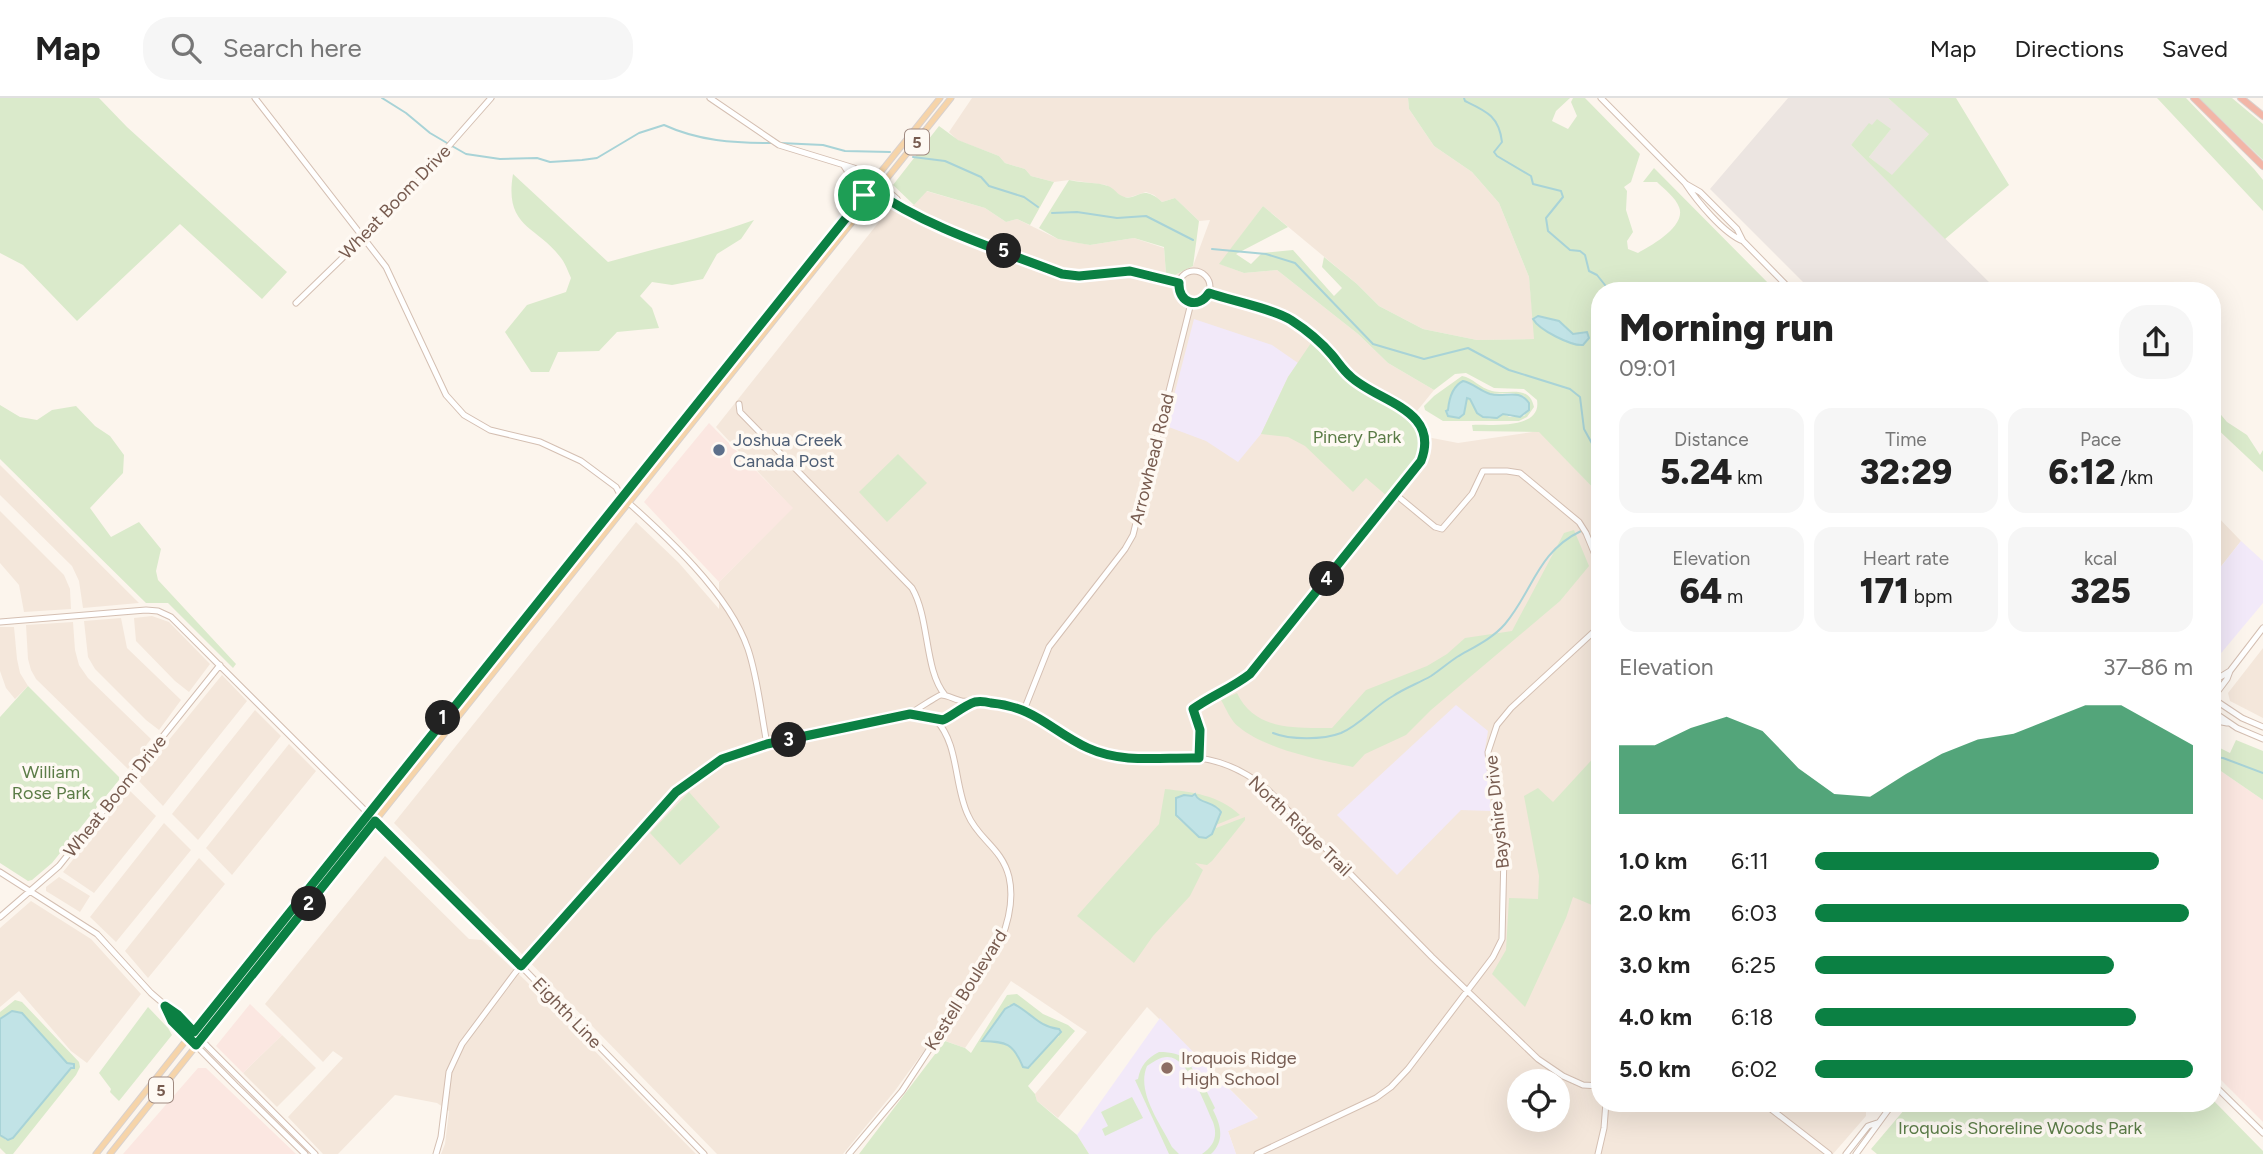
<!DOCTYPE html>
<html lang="en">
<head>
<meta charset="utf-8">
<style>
	:root { --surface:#fff; --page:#f6f6f6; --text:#222; --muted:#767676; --line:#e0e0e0; --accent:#0b8043 }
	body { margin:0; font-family:Figtree,sans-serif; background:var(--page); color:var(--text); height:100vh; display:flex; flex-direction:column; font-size:26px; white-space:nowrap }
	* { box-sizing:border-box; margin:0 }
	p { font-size:23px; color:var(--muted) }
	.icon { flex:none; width:38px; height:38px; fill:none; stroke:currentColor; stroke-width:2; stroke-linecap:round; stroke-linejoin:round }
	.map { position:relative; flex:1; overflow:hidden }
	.details { position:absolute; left:1591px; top:184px; width:630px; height:830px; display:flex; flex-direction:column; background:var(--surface); border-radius:28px; box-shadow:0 7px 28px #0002 }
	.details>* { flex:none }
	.controls { position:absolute; left:1507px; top:971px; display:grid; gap:14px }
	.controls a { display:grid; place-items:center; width:63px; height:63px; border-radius:50%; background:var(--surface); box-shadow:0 7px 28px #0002; font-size:35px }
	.pin { position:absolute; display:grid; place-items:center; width:60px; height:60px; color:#fff; margin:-30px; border:4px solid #fff; border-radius:50%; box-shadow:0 2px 7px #0007 }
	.km { position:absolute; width:35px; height:35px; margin:-18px; border-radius:50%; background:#222; color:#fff; font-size:19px; line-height:35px; text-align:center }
	.round { display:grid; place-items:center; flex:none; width:74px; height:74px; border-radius:28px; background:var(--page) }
	.overview { display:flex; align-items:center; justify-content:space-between; height:119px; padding:0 28px }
	h1 { font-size:38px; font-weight:800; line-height:52px }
	.stats { display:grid; grid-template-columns:repeat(3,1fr); gap:10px; height:119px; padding:7px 28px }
	.stats div { display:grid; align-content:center; border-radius:18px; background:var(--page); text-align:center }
	.stats b { font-size:35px; font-weight:800 }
	.stats small { font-size:19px; font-weight:400 }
	.stats p { font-size:19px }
	.chart { height:196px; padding:14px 28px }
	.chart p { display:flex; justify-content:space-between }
	.chart svg { width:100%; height:126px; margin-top:7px; fill:var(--accent); opacity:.7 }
	ul { padding:0 28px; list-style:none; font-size:23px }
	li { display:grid; grid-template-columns:112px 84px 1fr; align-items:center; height:52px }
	li i { height:18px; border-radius:9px; background:var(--accent) }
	header { display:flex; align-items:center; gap:42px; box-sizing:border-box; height:98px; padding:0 35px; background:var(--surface); border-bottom:2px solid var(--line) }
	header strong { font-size:33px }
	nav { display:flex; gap:38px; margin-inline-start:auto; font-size:24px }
	.search { width:490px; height:63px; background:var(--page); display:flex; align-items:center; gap:18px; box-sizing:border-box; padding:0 24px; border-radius:28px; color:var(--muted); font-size:26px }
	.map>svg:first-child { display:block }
	.residential { fill:#f4e7db; fill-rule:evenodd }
	.commercial { fill:#fbe7e1 }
	.industrial { fill:#ece5e1 }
	.education { fill:#f2e9f9 }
	.green { fill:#daeacb; fill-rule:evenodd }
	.water { fill:#c1e3e6; stroke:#a8d3d7; stroke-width:2 }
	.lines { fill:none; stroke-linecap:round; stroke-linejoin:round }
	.stream { stroke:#a8d3d7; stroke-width:2 }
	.secondary-casing { stroke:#d4bfb2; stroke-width:7 }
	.primary-casing { stroke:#d9d1ce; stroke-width:7 }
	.highway-casing { stroke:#d9d1ce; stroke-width:8 }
	.secondary { stroke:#fff; stroke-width:5 }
	.primary { stroke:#f6d4a9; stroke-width:5 }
	.highway { stroke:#f2b6a7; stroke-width:6 }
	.route-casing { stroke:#fff; stroke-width:14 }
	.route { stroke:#0b8043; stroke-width:9 }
	.service-dot { fill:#5c6f8a; stroke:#fef9f3; stroke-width:2.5 }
	.education-dot { fill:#8d6e63; stroke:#fef9f3; stroke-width:2.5 }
	.labels { text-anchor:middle; stroke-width:7; stroke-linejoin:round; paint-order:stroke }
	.shield { fill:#fef9f3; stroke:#a08a80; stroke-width:2 }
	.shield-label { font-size:16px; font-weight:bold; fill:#775b4f }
	.street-label { font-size:18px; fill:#775b4f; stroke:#fef9f3 }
	.park-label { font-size:18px; fill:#5b7c47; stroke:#fef9f3 }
	.service-label { font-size:18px; fill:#4e5e75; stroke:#fef9f3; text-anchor:start }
	.education-label { font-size:18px; fill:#785e54; stroke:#fef9f3; text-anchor:start }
</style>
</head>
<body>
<header>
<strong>Map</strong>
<div class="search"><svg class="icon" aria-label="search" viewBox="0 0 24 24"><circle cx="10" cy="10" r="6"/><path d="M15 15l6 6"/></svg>Search here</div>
<nav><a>Map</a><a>Directions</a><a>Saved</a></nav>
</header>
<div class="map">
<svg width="2263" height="1056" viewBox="0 0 2263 1056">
	<rect width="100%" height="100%" fill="#fcf5ed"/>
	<!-- residential -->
	<path class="residential" d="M972 0H1408L1409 11 1434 48 1472 74 1499 105 1529 179 1535 241 1477 242 1423 231 1379 208 1357 186 1263 108 1220 166 1244 175 1277 172 1358 236 1388 265 1434 292 1417 313 1427 339 1458 345 1539 333 1599 396 1600 1004 1866 1005V1018L1833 1056H1236L1228 1033 1258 1019 1147 909 1058 1020 1037 1003 1035 996 1087 934 1011 883 965 950 934 939 894 994 843 1056H717L394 725 636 424 679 465 719 511V484L792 410 716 329 890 110 914 107 926 93 985 110 1006 124 1017 121 1058 141 1090 147 1134 140 1164 150 1166 176 1175 177 1193 168 1210 122 1199 123 1175 100 1162 104 1154 97 1146 94 1131 99H1122L1106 87 1069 82 1054 84 1031 78 1025 71 1005 65 999 58 957 42 949 34ZM1519 984H1558V1022H1519Z
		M0 367 139 505 83 510 79 483 72 468 0 397Z
		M0 413 64 477 70 491 71 511 24 514 19 487 0 465Z
		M2212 413 2241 443 2212 480Z
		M152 518 169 524 210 566 189 594 175 583 136 543 134 520Z
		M121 520 127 550 181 602 159 632 146 622 95 571 88 559 84 523Z
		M73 524 75 552 79 567 88 580 151 641 128 671 36 581 31 572 28 561 26 527Z
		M0 529H14L17 561 20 575 28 588 15 601 6 590 0 573Z
		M2263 550V620L2230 603 2228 595Z
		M222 577 247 603 163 708 137 681Z
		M255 612 281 638 198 742 172 716Z
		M289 646 316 673 232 777 206 750Z
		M129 692 156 718 94 795 63 774Z
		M164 725 191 752 116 844 90 819Z
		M385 758 469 841 482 842 525 882 696 1056H441L445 1046 449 1013 437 1005 395 997 338 1056H323L288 1019 343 960 333 953 323 964 265 906Z
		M199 760 225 786 148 880 125 853Z
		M59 779 90 798 80 814 46 793V789Z
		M31 803 91 841 141 896 87 965 71 953 19 893 0 909V830Z
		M282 937 316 970 277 1009 243 975Z"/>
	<!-- commercial -->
	<path class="commercial" d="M709 325 793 410 719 484 644 404Z
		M2212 667 2263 702V1024L2212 973Z
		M250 906 282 937 243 975 216 948Z
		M198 970H206L296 1056H123Z"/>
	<!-- industrial -->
	<path class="industrial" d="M1788 0H1888L1930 35 1892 78 1869 59 1890 32 1872 27 1851 47 1997 192H1811L1710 91Z"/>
	<!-- education -->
	<path class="education" d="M1194 221 1272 247 1298 265 1288 279 1261 336 1238 364 1206 343 1166 328Z
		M2241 443 2263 463V505L2212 566V480Z
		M1456 607 1488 633 1485 651 1491 713 1461 712 1397 777 1337 717Z
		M1160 920 1258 1020 1228 1033 1236 1056H1089L1077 1037Z"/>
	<!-- green -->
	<path class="green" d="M0 0H99L127 29 287 174 262 201 180 126 77 223 23 167 0 155Z
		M1408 0H1570L1556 13 1552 23 1568 31 1577 18 1571 4 1573 0H1585L1640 56 1631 84 1624 89 1627 93 1626 112 1633 134 1627 143 1628 151 1638 155C1651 148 1687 128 1679 109 1676 100 1664 91 1657 84H1643L1654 70 1775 192H1600L1599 396 1539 334 1473 333 1472 327C1492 326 1542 332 1537 302L1524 291 1494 290 1466 275 1455 276 1434 292 1388 265 1358 236 1277 172 1244 175 1219 166 1263 108 1288 129 1236 156 1251 166 1262 155 1293 152 1334 198 1342 190 1322 169 1324 159 1357 186 1379 208 1423 231 1477 242 1534 241 1529 179 1499 105 1472 74 1434 48 1409 11Z
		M1888 0H1956L2009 87 1945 141 1851 47 1869 25 1872 27 1877 21 1891 31 1869 59 1892 77 1929 36Z
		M2157 0H2186L2254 71 2263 82V113Z
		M2199 0H2232L2263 26V62Z
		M939 28 958 42 999 58 1005 65 1025 71 1031 78 1054 84 1030 127 1017 121 1006 124 985 110 927 93 914 107 893 87Z
		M513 76 608 164C657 150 707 139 754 122L741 141 717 156 703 181 672 187 652 184 640 198 652 210 659 230 617 234 599 253 558 254 549 274H531L505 234 527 207 566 194 571 180C568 173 565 165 561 160 536 127 504 130 513 76Z
		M1069 82C1082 85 1097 84 1108 88 1114 90 1117 96 1122 98 1138 105 1140 84 1162 104L1175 100 1199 123 1193 168 1175 177 1166 176 1164 149 1134 140 1090 147 1078 145 1058 141 1039 130Z
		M1311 245C1326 257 1335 274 1349 285 1373 303 1439 322 1415 363 1408 376 1396 387 1387 398L1366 380 1353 394 1305 348 1288 339 1261 336 1288 279Z
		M1462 278C1473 280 1480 290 1492 293 1508 297 1529 286 1534 309L1527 319 1519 323H1443L1425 312 1424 308 1434 298ZM1463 283 1489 296 1511 295 1524 298 1529 312 1524 318 1510 319 1503 316C1484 327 1478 316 1470 301L1467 300 1464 316 1459 320 1449 318C1447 305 1451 291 1463 283Z
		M2212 306 2227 324 2247 337 2260 357 2263 352V374L2212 326Z
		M0 307 20 319 37 322 52 312 76 308 95 328 110 338 124 357 123 375 90 410 111 439 139 424 161 451 156 473 158 482 236 566 233 570 168 505H146L0 361Z
		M898 356 927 385 887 424 859 394Z
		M1574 432 1589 468 1560 503 1431 612 1406 637 1365 656 1353 669C1320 662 1265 651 1239 629 1231 624 1226 610 1221 602L1237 595C1255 633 1296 630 1332 630L1366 592 1427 568 1447 556 1465 540 1512 533 1564 435Z
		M28 588 119 679V682L52 765 32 782 28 783 0 765V619Z
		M2212 630 2221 632 2215 641 2218 649 2230 655 2236 642 2263 653V702L2212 667Z
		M1599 654V810L1573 799 1566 820 1525 909 1492 876 1506 852 1509 800 1538 801 1539 778 1524 698 1538 690 1553 704Z
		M1165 691C1192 694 1219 697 1240 717L1216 727V730L1245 719V722L1212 763 1207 767 1195 765 1203 772 1190 798 1153 838 1134 865 1077 818 1159 726ZM1195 696 1199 703 1218 709 1221 718 1215 726 1212 735 1199 739 1177 720V699L1192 698Z
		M689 694 720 729 680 767 650 735Z
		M1017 896 1043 916 1068 927 1075 933 1028 988 1035 996 1037 1003 1077 1037 1089 1056H859L945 943 965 950 971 955 1007 897ZM1009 907C1028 910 1036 928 1059 931V938L1042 953 1031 968 1021 966C1016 946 1002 944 983 943Z
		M15 902 22 904 79 964 80 969 76 977 13 1056H6L0 1050V1037L6 1042 13 1040 73 966 67 965 20 914 12 913 0 921V914Z
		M148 909 168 930 172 937 119 1003 110 994 111 991 99 975Z
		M1159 954C1185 954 1190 963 1199 985L1202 984 1215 1010 1213 1012C1221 1027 1225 1043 1211 1056H1202C1214 1048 1218 1038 1213 1024 1205 1007 1188 958 1167 959 1160 959 1153 964 1147 968 1136 994 1160 1025 1172 1049L1179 1056H1169L1135 982 1138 981C1141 967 1146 961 1159 954Z
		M1132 999 1143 1020 1105 1038 1102 1031 1108 1028 1101 1014Z
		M2212 1001 2263 1053V1056H1877L1871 1051 1910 1005 2212 1004Z"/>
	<!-- water -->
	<path class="water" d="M1538 218 1559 223 1573 236 1587 234 1589 240 1583 247C1571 248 1539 232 1533 221Z
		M1463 283C1473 285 1480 293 1490 296 1505 300 1519 290 1529 305V312L1520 319 1503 316 1497 320 1483 319 1477 315 1470 301 1467 300 1464 316 1459 320 1448 318 1446 313 1448 312C1449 301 1453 288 1463 283Z
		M1195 696C1199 706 1214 703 1221 714L1212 736 1206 740 1199 739 1176 717V700L1184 697 1192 698Z
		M1014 906C1030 914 1039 929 1059 931L1061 934 1028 970 1023 969C1013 945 1007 944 982 943L1005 911Z
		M12 913 22 915 67 965 74 966V970H71L13 1040 8 1042 0 1037V921Z"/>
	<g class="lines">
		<!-- stream -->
		<path class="stream" d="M382 0 406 15 430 35 447 45
			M1464 0 1465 3C1486 13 1499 18 1502 44L1494 54 1497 58 1531 78 1533 86 1561 93 1563 99 1546 120 1548 133 1570 152 1580 153 1585 157 1589 173 1597 177 1609 192
			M780 45 823 47 845 53 890 54
			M452 48 466 56 500 61 537 60 550 64 582 62 597 60 639 35 664 27C699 43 733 45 771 45
			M913 59 945 63 981 79 989 88 1024 99 1038 109
			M1052 115 1077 114 1117 120 1146 118 1193 142
			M1212 151 1266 156 1295 165 1373 246 1424 261 1468 250 1509 272 1570 291 1580 299 1584 331 1600 360
			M1599 358 1597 353 1600 335
			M1273 635C1290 642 1323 642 1341 635 1360 627 1375 608 1393 598 1405 590 1419 585 1431 578 1440 572 1448 565 1457 559 1474 549 1492 541 1505 526 1533 493 1537 454 1581 433
			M2212 659 2223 660 2263 675"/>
		<!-- secondary casing -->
		<g class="secondary-casing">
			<path id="secondary" d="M255 0 386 169 446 297 464 317 490 332 540 344 581 363 616 389 621 398C665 437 729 495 748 551 758 581 761 615 767 646
				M710 0 779 47 854 70 882 88 897 101 900 108
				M1601 0 1685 85C1697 103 1723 135 1743 143
				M844 68 849 76 893 106 920 120 1062 176 1079 178 1132 173 1179 185
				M1686 86 1700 94 1737 131 1743 143 1791 192
				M1178 189a16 16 0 1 1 32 0a16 16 0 1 1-32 0Z
				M296 205 396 108 491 0
				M739 306 740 314 912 490C930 521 924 572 945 597
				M1395 396 1435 429 1442 431 1472 396 1483 373H1507L1520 375 1579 424 1586 435 1600 469
				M0 524 146 512 158 513 171 519 521 868 704 1056
				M2212 584 2230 573
				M2212 600 2242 620 2263 629
				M2212 601 2227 581 2230 573 2263 530
				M1024 612 1049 549 1125 451 1133 437 1191 205
				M2212 613 2237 630 2263 641
				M910 616 943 622 958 612 975 604
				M2212 622 2227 625
				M1199 660 1200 632 1193 611 1208 600 1250 577 1417 370 1424 357 1425 339 1421 328 1412 317 1352 280 1324 249 1290 222 1209 195
				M0 774 97 836 151 895 187 926 208 949 315 1056
				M0 819 59 768 220 567
				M166 911 172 923 235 987
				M2212 985 2263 1035
				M236 988 305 1056
				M1762 1004 1829 1056
				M436 1056 441 1039 449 974 462 946 515 875 676 694 722 661 767 646 910 616C914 613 939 597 941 597 948 597 955 602 962 603 983 605 1005 603 1025 612 1057 626 1081 651 1116 659 1137 663 1158 660 1180 659 1214 658 1243 671 1268 692L1432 859 1538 961 1563 978 1583 987 1600 988
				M849 1056 902 993 1001 842C1009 822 1014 801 1009 779 1002 750 978 741 968 717 954 688 959 646 936 622
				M1257 1056 1376 1000 1391 989 1408 971 1493 859 1502 841 1504 756 1489 664 1488 654 1497 627 1511 610 1600 528
				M1598 1056 1604 1030 1606 1004
				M1846 1056 1868 1028 1877 1025
				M1856 1056 1894 1004"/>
		</g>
		<!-- primary casing -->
		<g class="primary-casing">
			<path id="primary" d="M96 1056 375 704 940 0
				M110 1056 951 0"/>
		</g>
		<!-- highway casing -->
		<g class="highway-casing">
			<path id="highway" d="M2194 0 2263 68
				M2241 0 2263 18"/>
		</g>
		<!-- secondary -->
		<use href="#secondary" class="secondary"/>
		<!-- primary -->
		<use href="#primary" class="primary"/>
		<!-- highway -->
		<use href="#highway" class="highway"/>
	</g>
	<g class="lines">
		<!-- route casing -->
		<g class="route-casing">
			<path id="route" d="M870 90C927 130 997 151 1062 176L1079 178 1130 173 1179 185C1178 205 1198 212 1209 195 1232 203 1271 210 1291 222 1305 231 1321 244 1332 257 1338 264 1343 272 1350 278 1377 304 1441 311 1421 363L1250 576C1232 590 1211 598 1193 611L1200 632 1199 660C1162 659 1123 666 1088 650 1051 633 1036 609 991 605 987 604 980 603 975 604 963 608 954 617 943 622L910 616 767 646 722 661 676 694 521 868 375 723 196 947 172 923 165 908 178 917 194 934Z"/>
		</g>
		<!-- route -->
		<use href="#route" class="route"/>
	</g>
	<!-- markers -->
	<circle class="service-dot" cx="719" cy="352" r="7"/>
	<circle class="education-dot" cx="1167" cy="970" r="7"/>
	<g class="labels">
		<!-- shield labels -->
		<g class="shield">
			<rect x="905" y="31.5" width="24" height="25" rx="5"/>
			<rect x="149" y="979.5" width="24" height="25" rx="5"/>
		</g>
		<g class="shield-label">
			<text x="917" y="50">5</text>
			<text x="161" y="998">5</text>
		</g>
		<!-- street labels -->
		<g class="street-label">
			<text transform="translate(395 104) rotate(-46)" y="6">Wheat Boom Drive</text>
			<text transform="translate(1152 361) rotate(-76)" y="6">Arrowhead Road</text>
			<text transform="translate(115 698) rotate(-51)" y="6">Wheat Boom Drive</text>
			<text transform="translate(1497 714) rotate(-96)" y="6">Bayshire Drive</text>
			<text transform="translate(1300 728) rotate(44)" y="6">North Ridge Trail</text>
			<text transform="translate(966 892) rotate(-58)" y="6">Kestell Boulevard</text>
			<text transform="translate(567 915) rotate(46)" y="6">Eighth Line</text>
		</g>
		<!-- park labels -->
		<g class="park-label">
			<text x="1357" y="345">Pinery Park</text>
			<text x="51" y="680">William<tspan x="51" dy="21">Rose Park</tspan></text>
			<text x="2020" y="1036">Iroquois Shoreline Woods Park</text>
		</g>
		<!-- service labels -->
		<g class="service-label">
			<text x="733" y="348">Joshua Creek<tspan x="733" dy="21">Canada Post</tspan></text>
		</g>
		<!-- education labels -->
		<g class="education-label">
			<text x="1181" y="966">Iroquois Ridge<tspan x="1181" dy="21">High School</tspan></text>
		</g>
	</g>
</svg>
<div class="controls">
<a><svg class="icon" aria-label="locate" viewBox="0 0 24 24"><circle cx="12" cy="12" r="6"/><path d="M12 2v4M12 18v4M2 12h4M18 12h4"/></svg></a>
</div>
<div class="pin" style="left:864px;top:97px;background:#1e9e55"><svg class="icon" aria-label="arrive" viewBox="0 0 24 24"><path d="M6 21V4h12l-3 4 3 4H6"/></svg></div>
<b class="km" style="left:443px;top:620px">1</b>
<b class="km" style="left:309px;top:806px">2</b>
<b class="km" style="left:789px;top:642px">3</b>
<b class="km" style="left:1327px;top:481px">4</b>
<b class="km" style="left:1004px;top:153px">5</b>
<section class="details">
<div class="overview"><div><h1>Morning run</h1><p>09:01</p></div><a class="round"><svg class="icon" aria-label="share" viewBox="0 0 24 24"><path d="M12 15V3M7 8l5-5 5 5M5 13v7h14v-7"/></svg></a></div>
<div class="stats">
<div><p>Distance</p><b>5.24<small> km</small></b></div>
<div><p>Time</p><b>32:29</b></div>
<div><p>Pace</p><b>6:12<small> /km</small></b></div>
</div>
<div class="stats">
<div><p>Elevation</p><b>64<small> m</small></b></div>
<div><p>Heart rate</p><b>171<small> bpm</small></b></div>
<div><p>kcal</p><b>325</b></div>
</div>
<div class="chart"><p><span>Elevation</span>37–86 m</p>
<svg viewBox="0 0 160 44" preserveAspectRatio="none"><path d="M0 44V20L10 20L20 14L30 10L40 15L50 28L60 37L70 38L80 30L90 23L100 18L110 16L120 11L130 6L140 6L150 13L160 20V44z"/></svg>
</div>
<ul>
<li><b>1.0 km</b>6:11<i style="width:91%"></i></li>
<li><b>2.0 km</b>6:03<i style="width:99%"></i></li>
<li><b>3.0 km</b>6:25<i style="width:79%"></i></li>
<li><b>4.0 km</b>6:18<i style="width:85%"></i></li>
<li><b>5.0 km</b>6:02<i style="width:100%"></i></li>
</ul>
</section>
</div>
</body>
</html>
